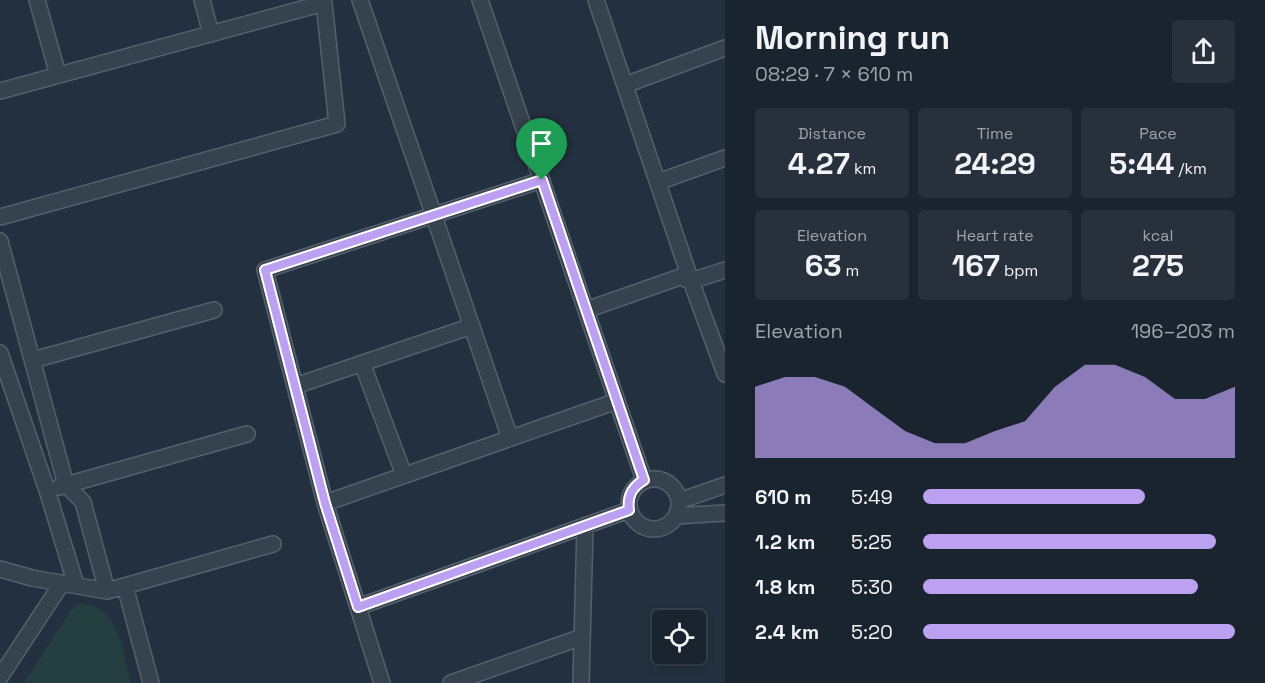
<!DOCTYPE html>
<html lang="en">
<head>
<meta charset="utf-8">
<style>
	:root { --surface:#1a242f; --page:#27303b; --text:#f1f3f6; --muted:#9fa4aa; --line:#38414b; --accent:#bca0f2 }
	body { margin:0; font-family:"Space Grotesk",sans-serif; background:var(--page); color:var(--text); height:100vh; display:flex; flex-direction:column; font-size:22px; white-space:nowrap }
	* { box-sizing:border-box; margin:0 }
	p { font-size:20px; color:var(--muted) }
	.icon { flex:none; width:33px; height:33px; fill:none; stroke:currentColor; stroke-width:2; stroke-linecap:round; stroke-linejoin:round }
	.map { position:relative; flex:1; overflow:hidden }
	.side { display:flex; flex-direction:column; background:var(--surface); width:540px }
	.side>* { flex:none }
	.buttons { position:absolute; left:652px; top:610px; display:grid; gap:12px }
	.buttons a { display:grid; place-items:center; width:54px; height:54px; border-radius:6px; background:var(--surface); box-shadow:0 3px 9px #0003,0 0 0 2px var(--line); font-size:30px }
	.pin { position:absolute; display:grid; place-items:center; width:51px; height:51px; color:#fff; margin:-62px -26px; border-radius:50% 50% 50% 0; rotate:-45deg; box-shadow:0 0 6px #0007 }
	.pin .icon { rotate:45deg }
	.round { display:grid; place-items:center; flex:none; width:63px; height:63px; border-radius:6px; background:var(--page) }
	.headline { display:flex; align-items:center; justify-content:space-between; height:102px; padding:0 30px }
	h1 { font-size:33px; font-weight:800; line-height:45px }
	.figures { display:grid; grid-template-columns:repeat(3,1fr); gap:9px; height:102px; padding:6px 30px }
	.figures div { display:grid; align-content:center; border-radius:6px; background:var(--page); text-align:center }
	.figures b { font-size:30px; font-weight:800 }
	.figures small { font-size:16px; font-weight:400 }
	.figures p { font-size:16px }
	.chart { height:168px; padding:12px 30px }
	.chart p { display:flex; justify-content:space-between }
	.chart svg { width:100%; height:108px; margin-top:6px; fill:var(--accent); opacity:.7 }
	ul { padding:0 30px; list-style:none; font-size:20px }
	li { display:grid; grid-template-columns:96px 72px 1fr; align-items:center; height:45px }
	li i { height:15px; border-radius:8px; background:var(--accent) }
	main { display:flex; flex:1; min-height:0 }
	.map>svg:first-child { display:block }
	.green { fill:#253e40 }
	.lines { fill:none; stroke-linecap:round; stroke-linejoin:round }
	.street-casing { stroke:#55606d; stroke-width:18 }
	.street { stroke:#37424f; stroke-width:15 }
	.route-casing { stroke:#fff; stroke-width:12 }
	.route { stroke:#bca0f2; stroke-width:8 }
</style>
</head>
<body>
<main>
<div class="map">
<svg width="725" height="683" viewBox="0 0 725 683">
	<rect width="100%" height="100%" fill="#23303f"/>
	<!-- green -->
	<path class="green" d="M79 604C120 603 123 653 131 683H24L71 610Z"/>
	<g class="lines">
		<!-- street casing -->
		<g class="street-casing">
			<path id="street" d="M37 0 58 75
				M202 0 211 34
				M360 0 510 438
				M480 0 644 480
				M596 0 691 281 725 374
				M625 85 725 48
				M0 91 324 3 337 124 0 217
				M658 182 725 158
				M0 241 66 485 83 502 107 591
				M586 310 680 277 691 281 725 270
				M0 353 47 490 76 585
				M33 360 214 310
				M362 363 404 475
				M295 386 472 326
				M629 504a25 25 0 1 1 50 0a25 25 0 1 1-50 0Z
				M59 487 247 434
				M679 501 725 485
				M325 503 617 401
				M676 516 725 513
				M0 569 32 578 107 591 273 544
				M125 586 151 683
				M358 607 629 510
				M0 677 62 583
				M382 683 325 503 265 270 542 180
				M451 683 582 637
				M581 683 585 526"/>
		</g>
		<!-- street -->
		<use href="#street" class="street"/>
	</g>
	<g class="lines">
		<!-- route casing -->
		<g class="route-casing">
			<path id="route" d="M542 180 644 480C632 487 627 496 629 510L358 607 325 503 265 270Z"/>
		</g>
		<!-- route -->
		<use href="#route" class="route"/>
	</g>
</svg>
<div class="buttons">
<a><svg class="icon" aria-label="locate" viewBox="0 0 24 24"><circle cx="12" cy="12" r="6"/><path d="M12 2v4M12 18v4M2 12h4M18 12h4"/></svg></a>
</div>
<div class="pin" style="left:542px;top:180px;background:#1e9e55"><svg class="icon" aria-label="arrive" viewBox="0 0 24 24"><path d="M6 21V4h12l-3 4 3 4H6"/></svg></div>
</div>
<section class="side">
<div class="headline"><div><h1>Morning run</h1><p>08:29 · 7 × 610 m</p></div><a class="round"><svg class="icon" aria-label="share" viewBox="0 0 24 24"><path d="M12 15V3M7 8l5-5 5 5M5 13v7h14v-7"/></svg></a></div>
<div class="figures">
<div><p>Distance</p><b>4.27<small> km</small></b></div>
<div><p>Time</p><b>24:29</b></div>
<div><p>Pace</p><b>5:44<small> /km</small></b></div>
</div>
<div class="figures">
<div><p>Elevation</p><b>63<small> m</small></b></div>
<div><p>Heart rate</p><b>167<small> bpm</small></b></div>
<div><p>kcal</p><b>275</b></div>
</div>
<div class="chart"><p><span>Elevation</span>196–203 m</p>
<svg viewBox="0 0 160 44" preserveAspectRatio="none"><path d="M0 44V15L10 11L20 11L30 15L40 24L50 33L60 38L70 38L80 33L90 29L100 15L110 6L120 6L130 11L140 20L150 20L160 15V44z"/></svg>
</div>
<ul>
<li><b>610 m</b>5:49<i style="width:71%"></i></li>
<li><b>1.2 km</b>5:25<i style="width:94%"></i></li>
<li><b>1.8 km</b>5:30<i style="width:88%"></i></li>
<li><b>2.4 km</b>5:20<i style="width:100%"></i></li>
</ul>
</section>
</main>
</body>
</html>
